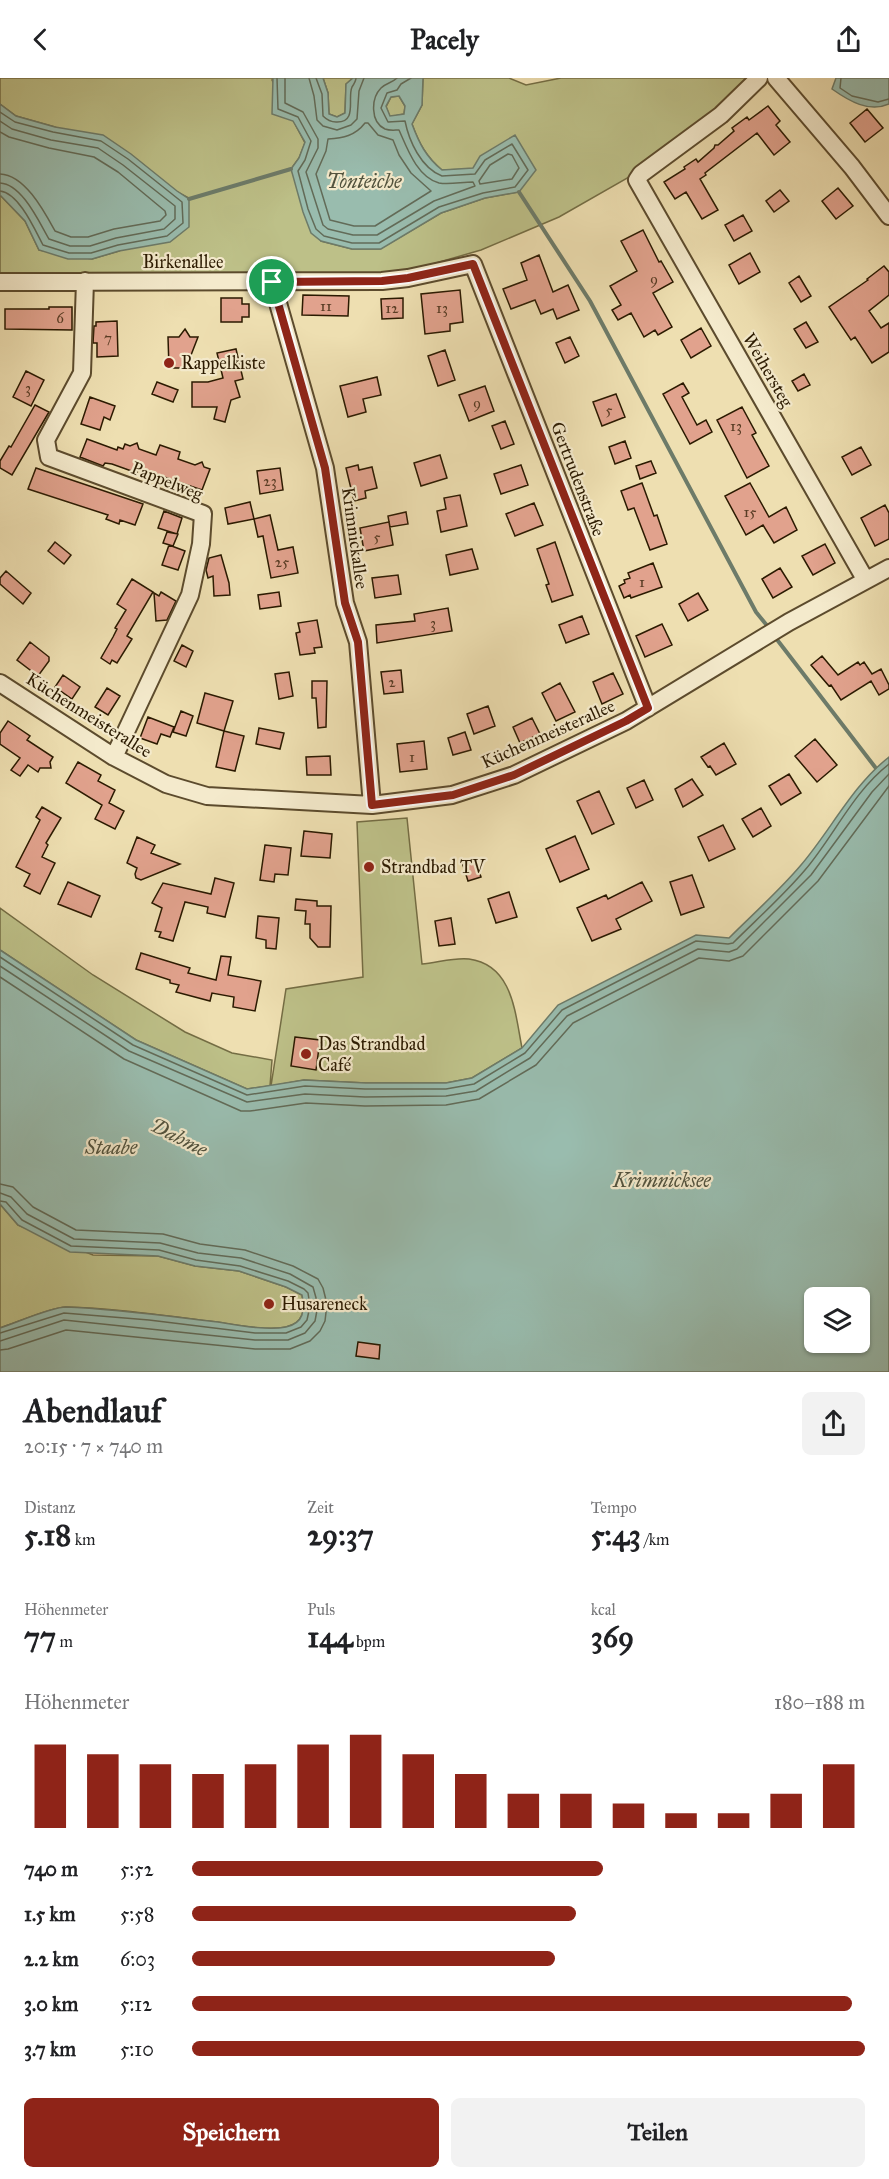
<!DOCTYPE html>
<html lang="de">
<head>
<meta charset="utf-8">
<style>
	:root { --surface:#fff; --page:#f2f2f2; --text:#202124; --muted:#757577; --accent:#8f2418 }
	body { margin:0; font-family:"IM FELL Great Primer",serif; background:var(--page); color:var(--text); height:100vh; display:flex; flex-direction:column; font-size:22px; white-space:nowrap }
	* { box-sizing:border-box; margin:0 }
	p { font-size:20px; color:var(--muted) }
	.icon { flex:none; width:33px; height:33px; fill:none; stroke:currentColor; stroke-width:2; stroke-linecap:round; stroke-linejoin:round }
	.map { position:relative; height:1294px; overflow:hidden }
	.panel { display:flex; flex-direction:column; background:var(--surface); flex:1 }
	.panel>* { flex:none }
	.buttons { position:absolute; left:804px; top:1209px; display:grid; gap:12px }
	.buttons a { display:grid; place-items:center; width:66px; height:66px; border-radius:9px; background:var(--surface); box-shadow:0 2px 4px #0004; font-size:30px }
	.pin { position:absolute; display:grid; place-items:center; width:51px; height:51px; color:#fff; margin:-26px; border:3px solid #fff; border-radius:50%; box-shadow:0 2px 6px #0007 }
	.round { display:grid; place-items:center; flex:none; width:63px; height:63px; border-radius:9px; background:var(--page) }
	.summary { display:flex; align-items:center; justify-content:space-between; height:102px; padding:0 24px }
	h1 { font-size:33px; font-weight:700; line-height:45px }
	.stats { display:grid; grid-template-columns:repeat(3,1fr); gap:9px; height:102px; padding:6px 24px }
	.stats div { display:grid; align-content:center }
	.stats b { font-size:30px; font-weight:700 }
	.stats small { font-size:16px; font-weight:400 }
	.stats p { font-size:16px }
	.chart { height:168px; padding:12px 24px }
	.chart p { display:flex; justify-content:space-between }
	.chart svg { width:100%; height:108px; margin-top:6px; stroke:var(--accent); stroke-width:6 }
	.cta { display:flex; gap:12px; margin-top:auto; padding:12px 24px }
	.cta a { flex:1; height:69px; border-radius:9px; background:var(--accent); color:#fff; font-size:24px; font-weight:700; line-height:69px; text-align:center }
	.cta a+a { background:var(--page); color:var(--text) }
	ul { padding:0 24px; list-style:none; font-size:20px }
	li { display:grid; grid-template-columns:96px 72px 1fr; align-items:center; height:45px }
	li i { height:15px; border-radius:8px; background:var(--accent) }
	header { display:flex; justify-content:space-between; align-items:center; height:78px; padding:0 24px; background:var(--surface); font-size:27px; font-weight:700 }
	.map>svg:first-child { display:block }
	.green { fill:#bdc088; stroke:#746d44; stroke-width:1.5 }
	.water { fill:#99bcae; stroke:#6d7b69; stroke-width:1.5; fill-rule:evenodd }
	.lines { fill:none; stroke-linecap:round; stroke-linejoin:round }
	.shore { stroke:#626b58; stroke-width:1.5 }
	.stream { stroke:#6d7b69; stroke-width:4 }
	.building { fill:#e1a28d; stroke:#2b1a01; stroke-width:1.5 }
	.minor-casing { stroke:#5c4b2d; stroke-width:20 }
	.minor { stroke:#f4eacc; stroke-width:16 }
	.route-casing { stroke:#fff; stroke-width:12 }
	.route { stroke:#8f2418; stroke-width:8 }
	.poi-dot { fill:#8f2418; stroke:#f4eacc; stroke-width:2 }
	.labels { text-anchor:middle; stroke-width:4.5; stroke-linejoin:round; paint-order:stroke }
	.number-label { font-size:15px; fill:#583c24 }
	.street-label { font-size:18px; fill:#2b1a01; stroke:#f4eacc }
	.poi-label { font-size:18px; fill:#2b1a01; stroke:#f4eacc; text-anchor:start }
	.water-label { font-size:20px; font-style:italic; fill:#52533e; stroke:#f4eacc }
</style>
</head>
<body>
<header><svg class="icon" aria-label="back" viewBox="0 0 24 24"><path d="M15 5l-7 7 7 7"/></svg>Pacely<svg class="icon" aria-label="share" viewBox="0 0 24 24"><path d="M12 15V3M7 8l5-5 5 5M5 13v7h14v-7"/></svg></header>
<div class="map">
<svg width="889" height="1294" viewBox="0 0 889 1294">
	<rect width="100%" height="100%" fill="#eedfb1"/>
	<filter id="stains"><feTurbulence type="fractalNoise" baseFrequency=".00333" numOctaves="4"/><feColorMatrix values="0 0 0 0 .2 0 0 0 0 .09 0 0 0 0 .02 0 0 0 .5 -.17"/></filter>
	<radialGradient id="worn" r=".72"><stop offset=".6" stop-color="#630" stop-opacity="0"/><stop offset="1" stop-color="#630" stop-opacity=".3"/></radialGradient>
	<!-- green -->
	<path class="green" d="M0 0H273L272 2 305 65 299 80 291 91 321 163 352 171H380L441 135 485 120 518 114 473 91 442 92C426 79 419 65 412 46L422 27 423 0H509L526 7 561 0H757L638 94 559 139 481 172 398 196 0 198V117L25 143 39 172 92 181 119 173 189 120 55 49 16 38 0 26Z
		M323 0H353L346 6 345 35 337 39 329 36 328 15Z
		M399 18 405 28 404 36 390 39 386 29 391 19Z
		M407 740 422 886C436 885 455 879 469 881 513 887 515 935 522 970L472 1000 446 1005H366L304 1002 271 1008 286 911 363 899 357 744Z
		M0 830 93 897 185 954 232 975 272 982 270 1008 247 1011 136 962 0 872Z
		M0 1126 18 1147 93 1177 158 1178 195 1188 239 1193 286 1209 302 1217C305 1232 304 1245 286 1249 267 1253 237 1247 217 1244 167 1238 116 1230 66 1229 51 1229 16 1245 0 1250Z"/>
	<!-- water -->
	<path class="water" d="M273 0H323L328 15 329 36 337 39 345 35 346 6 353 0H423L422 27 412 46C419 65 426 79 442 92L473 90 480 78 515 57 536 92 519 114 485 120 441 135 381 171H352L321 163 311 155 303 134 291 91 299 80 305 64 293 43 272 36ZM399 18 405 28 404 36 390 38 386 28 391 19Z
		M836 0H889V26C869 35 849 23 832 11Z
		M0 26 16 38 55 49 103 57 131 76 177 113 189 121V149L170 164 119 173 92 181H68L39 172 25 143 0 117Z
		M889 679V1294H0V1250C16 1245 51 1229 66 1229 116 1231 167 1238 218 1244 237 1247 267 1253 286 1249 304 1245 305 1232 302 1217L286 1209 239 1193 195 1188 158 1178 70 1174 18 1147 0 1126V872L136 962 247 1011 304 1002 366 1005H446L472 1000 522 970 558 927 696 857 729 860C753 836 779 813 801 787 831 752 852 708 889 679ZM814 1220H860V1264H814Z"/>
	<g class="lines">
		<!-- shore -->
		<path class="shore" d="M277 0 278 31 298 39 311 63 305 82 298 93 308 131 316 151 324 158 352 165H379L439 129 483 115 515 109 528 92 512 66 485 82 475 96 442 98C421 90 409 63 405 43L388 44 381 30 387 15 397 12 401 6 411 0
			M285 0V25L303 34 318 61V70L306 94 323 147 328 151 353 157H377L434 123 475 108 473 104C462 104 449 107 439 105 417 99 407 70 399 52 395 52 390 53 385 51 370 44 371 20 381 10 386 5 392 5 397 0
			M309 0 314 18 317 42 323 48 337 52 351 47 357 41 359 13 364 0
			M316 0 322 16 323 38C327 42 331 44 336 44 358 45 347 20 352 9 354 6 356 3 356 0
			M841 0 840 10 852 18 878 24 889 21
			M0 34 15 44 53 54 101 63 128 81 182 124 183 145 167 158 118 167 91 175H69L43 167C35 152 19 115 0 113
			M0 43 12 51 51 62 98 70 123 87 175 128V141L164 151 116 160 90 168H70L49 161C39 144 22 106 0 105
			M365 45H368L378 57 393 62 399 77 411 95 431 113 375 148H354L330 142 316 96 326 73 328 61C343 60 355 58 365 45Z
			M0 54 9 59 49 70 94 79 118 94 165 133 166 137 160 143 114 151 88 159H71L55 153C44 133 25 97 0 96
			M508 76 512 77 519 90 512 101 480 106 479 103 490 87Z
			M0 879 133 967 247 1017 305 1008 365 1011H446L474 1006 525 975 562 932 696 863 728 866 733 865C757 841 783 818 805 792 834 758 853 714 889 686
			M0 888 129 973 247 1024 305 1016 365 1019 446 1018 476 1013 530 980 567 938 698 871 729 874 737 871 811 797 872 714 889 696
			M0 899 124 981 241 1033H250L306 1025 365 1028 446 1027 479 1021 536 987 573 945 699 880 729 883 743 878 818 803 889 708
			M0 1106 13 1109 33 1129 76 1152 163 1156 200 1166 245 1172 293 1188 318 1201 323 1210 327 1226 325 1243 320 1253 310 1263 290 1271H255L66 1252 8 1271 0 1272
			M0 1115 11 1119 27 1136 74 1161 160 1165 198 1175 241 1180 290 1196 313 1209 318 1227 315 1243 305 1255 288 1262H255L64 1242 0 1263
			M0 1123 6 1124 22 1142 71 1168 159 1172 196 1182 240 1188 288 1203 304 1211 308 1215 310 1228 307 1242 301 1249 286 1255H255L149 1242 64 1235 0 1255"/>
		<!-- stream -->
		<path class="stream" d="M519 114 590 223 756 534 769 550
			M189 121 291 91
			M775 559 875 689"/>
	</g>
	<!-- building -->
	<path class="building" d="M768 28 780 43 776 47 790 64 774 77 757 55 705 95 706 97 700 101 718 132 702 141 686 114 675 121 664 104 685 91 684 89 696 81 698 84 714 70 715 67H718L734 53 732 50 747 39 749 42Z
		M867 31 883 50 865 64 850 45Z
		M838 110 853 128 836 141 822 123Z
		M780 112 789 123 774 134 766 123Z
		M743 137 752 153 734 163 725 147Z
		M643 152 659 184 661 183 673 204 653 215 672 249 658 257 655 252 644 259 631 235 618 242 612 232 621 227 610 208 637 193 621 163Z
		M750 175 760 194 739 206 729 187Z
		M539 177 553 214 568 207 579 232 557 241 553 231 541 236 535 222 511 231 503 211 527 202 521 185Z
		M884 188 889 194V217L869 233 881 250 889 245V274L872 285 855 259 851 262 829 229 868 202 867 201Z
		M799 198 811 218 801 224 789 205Z
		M460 212 463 244 450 246V253L425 256 421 216Z
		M303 217 349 218 348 238 302 237Z
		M221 220H242V226H249V239H242V244H221Z
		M403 220V240L382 241 381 221Z
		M49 229H72V252L5 251V231H49Z
		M117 243 118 278 97 279V265H93L94 248H96V244Z
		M806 244 818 264 806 270 794 251Z
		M701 250 711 268 691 280 681 262Z
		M185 251 190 259H198L186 290H169L168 259H179Z
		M570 259 579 278 565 285 556 265Z
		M236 271 243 301 235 303 240 319 231 322 225 344 214 341 217 329H192V304H208L223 300 217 275Z
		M445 272 455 302 438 308 428 278Z
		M26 293 44 302 31 328 13 319Z
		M804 296 810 307 798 313 792 303Z
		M377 299 381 317 363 321 366 334 348 339 340 308Z
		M157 304 178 312 173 324 152 316Z
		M683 305 689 315 682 319 697 347 706 342 712 354 690 366 663 316Z
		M485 308 494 333 469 343 459 317Z
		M616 316 625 339 602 348 593 324Z
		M90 319 115 328 110 342 104 339 100 352 81 346Z
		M35 327 49 334 12 397 0 390V383L9 368 11 369Z
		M742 329 756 355 752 357 769 388 747 400 717 342Z
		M505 343 514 366 501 371 492 348Z
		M87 361 117 372 118 369 123 371 125 366 130 368 137 365 139 371 156 377 160 367 180 374 178 381 195 387 202 384 204 389 210 391 202 412 138 390 137 395 112 386 105 385 103 388 80 379Z
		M625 363 631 380 615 386 609 369Z
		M861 369 871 387 852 397 842 379Z
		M440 377 447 400 421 408 414 385Z
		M651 383 656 395 640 401 636 388Z
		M358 387 359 392 372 389 377 410 365 413 366 420 354 423 346 390Z
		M521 387 528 407 501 416 494 396Z
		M36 390 143 426 135 447 120 442 119 446 106 441 108 437 28 411Z
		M280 390 283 412 260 416 257 393Z
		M642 405 654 438 657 437 667 466 650 472 634 430 628 432 621 413Z
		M750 405 769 439 786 429 797 452 774 465 763 447 746 457 725 418Z
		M460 417 467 448 441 454 437 433 446 431 444 420Z
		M250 424 254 441 228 446 225 430Z
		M534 425 543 447 515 458 506 436Z
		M885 427 889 435V461L875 468 861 440Z
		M164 433 182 440 177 456 158 450Z
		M406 434 408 446 390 449 389 444 393 467 364 473 360 450 389 444 388 438Z
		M270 437 278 472 293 469 298 495 271 500 263 458 258 459 254 441Z
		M167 454 178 456 173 468 163 465Z
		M55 464 71 477 64 486 48 473Z
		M555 464 573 517 552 524 546 507 549 506 537 471Z
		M825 466 835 485 813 497 802 478Z
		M169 467 185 473 178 492 162 487Z
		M472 471 478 491 450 497 446 477Z
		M221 477 229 505 230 517 214 518 213 498 208 500 206 492 209 480Z
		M653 485 662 509 631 520 630 517 624 520 619 508 625 505 624 502 630 500 628 495Z
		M780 490 792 509 773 520 762 501Z
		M6 493 31 515 23 526 0 506V500Z
		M398 497 401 516 375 520 372 500Z
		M132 501 153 514 127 558 132 561 117 585 112 582 110 586 101 580 113 559 117 551 115 550 126 532 117 526Z
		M161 514 176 523 167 542 156 543 154 515 159 518Z
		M279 514 281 528 260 531 258 517Z
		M698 515 708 532 688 543 679 526Z
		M448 530 452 553 377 565 376 547 415 543 414 536Z
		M582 538 589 556 566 565 559 547Z
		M317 542 322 569 314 570 315 575 300 577 296 555 300 554 298 545Z
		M662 546 672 567 645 579 636 558Z
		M30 564 49 579V583L38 598 17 582Z
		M182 567 193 573 186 589 174 583Z
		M822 578 838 597 858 584 860 587 864 584 872 596 881 591 889 607V611L879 617 871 603 841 622 831 607 829 608 811 587Z
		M401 592 403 614 384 616 381 594Z
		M289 594 293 618 279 621 275 596Z
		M613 595 623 616 602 626 593 604Z
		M63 597 80 609 72 621 55 609Z
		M312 603H327L326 649 318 650 316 620H312Z
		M560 605 575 634 556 643 542 615Z
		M107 610 120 618 108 637 95 629Z
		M205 615 233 623 224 653 197 645Z
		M488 628 495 648 474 656 467 636Z
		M181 633 193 638 186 658 173 654Z
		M148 639 174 649 170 659 161 656 157 666 140 660Z
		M532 640 540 656 520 665 513 649Z
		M8 643 30 658 27 662 53 679 50 684 51 690H40L38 694 28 687 20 698 11 692 20 680 0 666V655Z
		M259 650 284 655 280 671 256 666Z
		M224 653 244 658 235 693 216 689Z
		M465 654 471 672 453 677 448 660Z
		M815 661 837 687 817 704 795 678Z
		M424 663 427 691 400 694 397 666Z
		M724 665 736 686 716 697 710 688 708 689 701 679Z
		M330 678 331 697H307L306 679Z
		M78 684 101 697 98 703 115 712 109 725 124 733 115 751 95 741 102 727 66 705Z
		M789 696 801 715 781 727 769 708Z
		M692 701 703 717 683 729 675 711Z
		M644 702 653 722 636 730 627 710Z
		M599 713 614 746 592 756 577 723Z
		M42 729 61 740 46 765 48 767 42 779 55 785 40 816 24 808 30 796 16 789 40 742 36 739Z
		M761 730 771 748 753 759 742 741Z
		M723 747 735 771 709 783 698 759Z
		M304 753 332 756 330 780 301 778Z
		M575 758 589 791 560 804 546 771Z
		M137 759 155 767 151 775 180 786 141 802 136 800 135 796 137 790 127 785Z
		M265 767 291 770 288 797 275 796 274 804 260 802Z
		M475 780 481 799 468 803 462 784Z
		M692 797 704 829 681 837 670 804Z
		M215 800 234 805 225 839 207 835 208 829 185 824 173 863 159 859 161 854 155 853 162 830 152 825 163 805 211 816Z
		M68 804 100 818 91 839 58 826Z
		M642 804 652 823 616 841 621 851 592 863 577 830 606 817 608 821Z
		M509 814 517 839 496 845 488 821Z
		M296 821 317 823V828H331L330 869H318L310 860V846H305L306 833 295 832Z
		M258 838 279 840 276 871 266 870V862L256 860Z
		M451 840 455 866 439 868 435 843Z
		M141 875 190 890 188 895 216 902 221 878 231 879 228 897 261 903 255 933 233 929 234 919 212 915 210 923 176 914 179 907 170 905V902L136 891Z
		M295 959 320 962 316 992 291 988Z
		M358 1264 380 1267 379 1281 356 1278Z"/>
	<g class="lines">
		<!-- minor casing -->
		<g class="minor-casing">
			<path id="minor" d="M759 0 721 37 641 96 637 102 865 501
				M776 0 852 89 889 138
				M85 203 82 295 46 362 49 379 203 436 201 466 190 517 114 679
				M0 204 382 203 408 200 473 186 648 630
				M272 204 325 390 345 525 358 564 372 727
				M0 605 114 679 166 706 207 718 372 727 452 717 514 697 626 643 789 544 889 490"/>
		</g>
		<!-- minor -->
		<use href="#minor" class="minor"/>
	</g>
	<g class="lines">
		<!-- route casing -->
		<g class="route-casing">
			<path id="route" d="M473 186 648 630 626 643 514 697 453 717 372 727 358 564 345 525 325 390 272 204 382 203 408 200Z"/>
		</g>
		<!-- route -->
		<use href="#route" class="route"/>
	</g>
	<!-- markers -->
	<g class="poi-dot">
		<circle cx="169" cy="285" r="6"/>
		<circle cx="369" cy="789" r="6"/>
		<circle cx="306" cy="976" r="6"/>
		<circle cx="269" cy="1226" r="6"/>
	</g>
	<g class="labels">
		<!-- number labels -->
		<g class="number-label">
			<text x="654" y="206">9</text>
			<text x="326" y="233">11</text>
			<text x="392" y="235">12</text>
			<text x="442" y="235">13</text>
			<text x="60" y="245">6</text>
			<text x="108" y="265">7</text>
			<text x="28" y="315">3</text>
			<text x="477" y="330">9</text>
			<text x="609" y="337">5</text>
			<text x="736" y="353">13</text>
			<text x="270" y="408">23</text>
			<text x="750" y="439">15</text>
			<text x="377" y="464">5</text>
			<text x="282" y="489">25</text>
			<text x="642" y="509">1</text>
			<text x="433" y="550">3</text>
			<text x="392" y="609">2</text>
			<text x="412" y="684">1</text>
		</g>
		<!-- street labels -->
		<g class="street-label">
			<text x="183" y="190">Birkenallee</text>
			<text transform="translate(768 292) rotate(60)" y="6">Weihersteg</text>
			<text transform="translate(578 401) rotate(69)" y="6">Gertrudenstraße</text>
			<text transform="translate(167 403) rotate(22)" y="6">Pappelweg</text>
			<text transform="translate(355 460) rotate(82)" y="6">Krimnickallee</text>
			<text transform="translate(89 637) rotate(32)" y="6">Küchenmeisterallee</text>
			<text transform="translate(548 656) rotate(-24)" y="6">Küchenmeisterallee</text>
		</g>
		<!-- poi labels -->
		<g class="poi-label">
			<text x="181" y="291">Rappelkiste</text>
			<text x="381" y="795">Strandbad TV</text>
			<text x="318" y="972">Das Strandbad<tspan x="318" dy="21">Café</tspan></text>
			<text x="281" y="1232">Husareneck</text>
		</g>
		<!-- water labels -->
		<g class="water-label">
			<text x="364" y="110">Tonteiche</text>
			<text transform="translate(179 1059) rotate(27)" y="7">Dahme</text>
			<text x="111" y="1076">Staabe</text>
			<text x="662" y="1109">Krimnicksee</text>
		</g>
	</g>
	<rect width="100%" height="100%" filter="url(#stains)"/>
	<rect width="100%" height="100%" fill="url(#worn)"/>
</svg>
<div class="buttons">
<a><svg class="icon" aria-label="layers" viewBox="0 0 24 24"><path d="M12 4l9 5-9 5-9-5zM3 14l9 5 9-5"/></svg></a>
</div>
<div class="pin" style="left:272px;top:204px;background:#1e9e55"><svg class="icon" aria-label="arrive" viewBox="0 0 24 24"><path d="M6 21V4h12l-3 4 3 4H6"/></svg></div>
</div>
<section class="panel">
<div class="summary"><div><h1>Abendlauf</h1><p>20:15 · 7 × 740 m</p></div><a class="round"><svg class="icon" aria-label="share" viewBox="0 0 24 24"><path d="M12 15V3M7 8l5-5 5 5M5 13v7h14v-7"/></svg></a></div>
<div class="stats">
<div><p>Distanz</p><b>5.18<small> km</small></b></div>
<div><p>Zeit</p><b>29:37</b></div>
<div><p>Tempo</p><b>5:43<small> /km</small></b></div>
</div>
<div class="stats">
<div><p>Höhenmeter</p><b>77<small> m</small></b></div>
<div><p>Puls</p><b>144<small> bpm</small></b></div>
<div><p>kcal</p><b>369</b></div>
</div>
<div class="chart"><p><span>Höhenmeter</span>180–188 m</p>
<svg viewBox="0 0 160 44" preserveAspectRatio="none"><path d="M5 44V10M15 44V14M25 44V18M35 44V22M45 44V18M55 44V10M65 44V6M75 44V14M85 44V22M95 44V30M105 44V30M115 44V34M125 44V38M135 44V38M145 44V30M155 44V18"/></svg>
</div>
<ul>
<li><b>740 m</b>5:52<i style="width:61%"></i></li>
<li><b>1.5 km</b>5:58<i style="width:57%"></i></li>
<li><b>2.2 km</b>6:03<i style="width:54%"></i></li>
<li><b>3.0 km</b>5:12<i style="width:98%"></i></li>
<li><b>3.7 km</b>5:10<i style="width:100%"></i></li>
</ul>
<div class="cta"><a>Speichern</a><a>Teilen</a></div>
</section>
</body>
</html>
